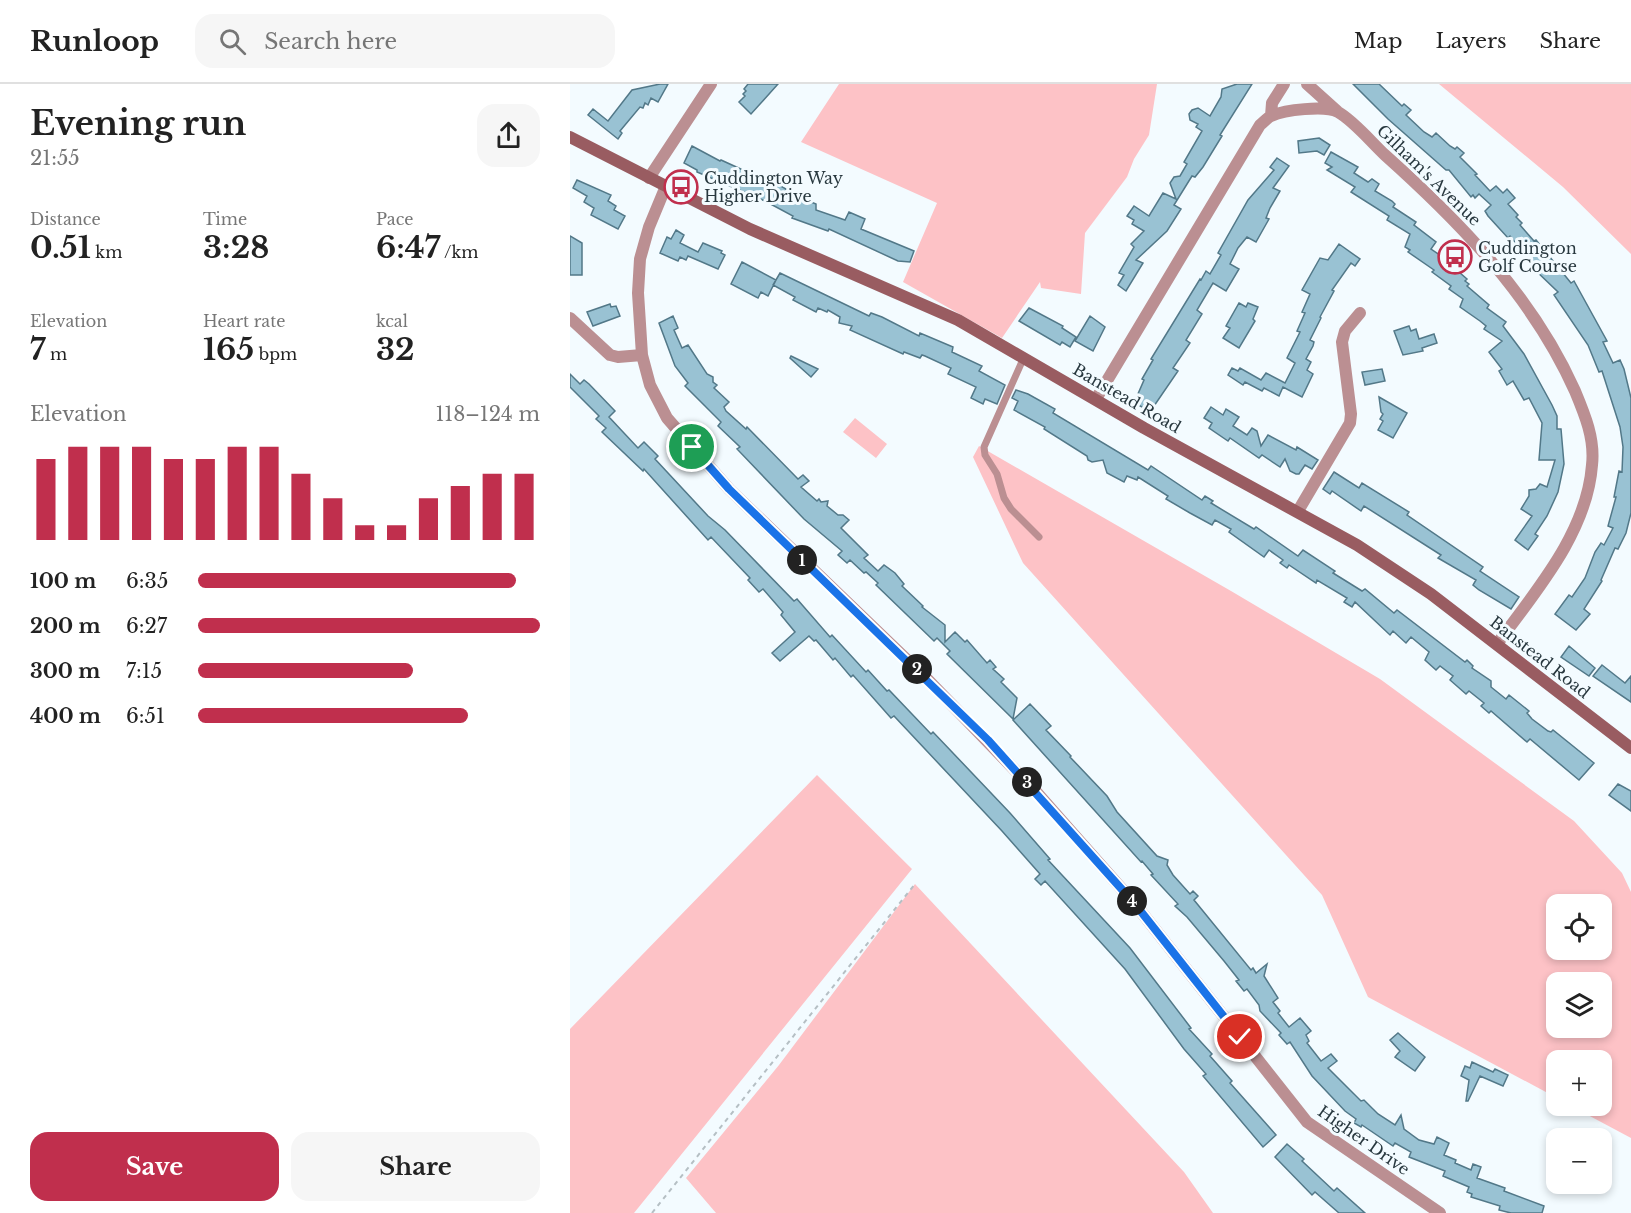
<!DOCTYPE html>
<html lang="en">
<head>
<meta charset="utf-8">
<style>
	:root { --surface:#fff; --page:#f6f6f6; --text:#222; --muted:#767676; --line:#e0e0e0; --accent:#c02f4d }
	body { margin:0; font-family:"Libre Baskerville",serif; background:var(--page); color:var(--text); height:100vh; display:flex; flex-direction:column; font-size:22px; white-space:nowrap }
	* { box-sizing:border-box; margin:0 }
	p { font-size:20px; color:var(--muted) }
	.icon { flex:none; width:33px; height:33px; fill:none; stroke:currentColor; stroke-width:2; stroke-linecap:round; stroke-linejoin:round }
	.map { position:relative; flex:1; overflow:hidden }
	.sheet { display:flex; flex-direction:column; background:var(--surface); width:570px }
	.sheet>* { flex:none }
	.tools { position:absolute; left:976px; top:810px; display:grid; gap:12px }
	.tools a { display:grid; place-items:center; width:66px; height:66px; border-radius:12px; background:var(--surface); box-shadow:0 3px 9px #0003; font-size:30px }
	.pin { position:absolute; display:grid; place-items:center; width:51px; height:51px; color:#fff; margin:-26px; border:3px solid #fff; border-radius:50%; box-shadow:0 2px 6px #0007 }
	.km { position:absolute; width:30px; height:30px; margin:-15px; border-radius:50%; background:#222; color:#fff; font-size:16px; line-height:30px; text-align:center }
	.round { display:grid; place-items:center; flex:none; width:63px; height:63px; border-radius:18px; background:var(--page) }
	.overview { display:flex; align-items:center; justify-content:space-between; height:102px; padding:0 30px }
	h1 { font-size:33px; font-weight:700; line-height:45px }
	.stats { display:grid; grid-template-columns:repeat(3,1fr); gap:9px; height:102px; padding:6px 30px }
	.stats div { display:grid; align-content:center }
	.stats b { font-size:30px; font-weight:700 }
	.stats small { font-size:16px; font-weight:400 }
	.stats p { font-size:16px }
	.chart { height:168px; padding:12px 30px }
	.chart p { display:flex; justify-content:space-between }
	.chart svg { width:100%; height:108px; margin-top:6px; stroke:var(--accent); stroke-width:6 }
	.button { display:flex; gap:12px; margin-top:auto; padding:12px 30px }
	.button a { flex:1; height:69px; border-radius:18px; background:var(--accent); color:#fff; font-size:24px; font-weight:700; line-height:69px; text-align:center }
	.button a+a { background:var(--page); color:var(--text) }
	ul { padding:0 30px; list-style:none; font-size:20px }
	li { display:grid; grid-template-columns:96px 72px 1fr; align-items:center; height:45px }
	li i { height:15px; border-radius:8px; background:var(--accent) }
	header { display:flex; align-items:center; gap:36px; box-sizing:border-box; height:84px; padding:0 30px; background:var(--surface); border-bottom:2px solid var(--line) }
	header strong { font-size:28px }
	nav { display:flex; gap:33px; margin-inline-start:auto; font-size:21px }
	.search { width:420px; height:54px; background:var(--page); display:flex; align-items:center; gap:15px; box-sizing:border-box; padding:0 21px; border-radius:18px; color:var(--muted); font-size:22px }
	main { display:flex; flex:1; min-height:0 }
	.map>svg:first-child { display:block }
	.green { fill:#fdc2c6; fill-rule:evenodd }
	.building { fill:#99c2d3; stroke:#527888; stroke-width:1.5 }
	.lines { fill:none; stroke-linecap:round; stroke-linejoin:round }
	.path { stroke:#b5bfc4; stroke-width:2; stroke-dasharray:4.5 4.5; stroke-linecap:butt }
	.lane { stroke:#bb8f92; stroke-width:7 }
	.street { stroke:#bb8f92; stroke-width:12 }
	.secondary { stroke:#995c61; stroke-width:12 }
	.route-casing { stroke:#fff; stroke-width:12 }
	.route { stroke:#1a73e8; stroke-width:8 }
	.labels { text-anchor:middle; stroke-width:6; stroke-linejoin:round; paint-order:stroke }
	.street-label { font-size:16px; fill:#28383f; stroke:#f3fbff }
	.poi-label { font-size:16px; fill:#28383f; stroke:#f3fbff; text-anchor:start }
</style>
</head>
<body>
<header>
<strong>Runloop</strong>
<div class="search"><svg class="icon" aria-label="search" viewBox="0 0 24 24"><circle cx="10" cy="10" r="6"/><path d="M15 15l6 6"/></svg>Search here</div>
<nav><a>Map</a><a>Layers</a><a>Share</a></nav>
</header>
<main>
<section class="sheet">
<div class="overview"><div><h1>Evening run</h1><p>21:55</p></div><a class="round"><svg class="icon" aria-label="share" viewBox="0 0 24 24"><path d="M12 15V3M7 8l5-5 5 5M5 13v7h14v-7"/></svg></a></div>
<div class="stats">
<div><p>Distance</p><b>0.51<small> km</small></b></div>
<div><p>Time</p><b>3:28</b></div>
<div><p>Pace</p><b>6:47<small> /km</small></b></div>
</div>
<div class="stats">
<div><p>Elevation</p><b>7<small> m</small></b></div>
<div><p>Heart rate</p><b>165<small> bpm</small></b></div>
<div><p>kcal</p><b>32</b></div>
</div>
<div class="chart"><p><span>Elevation</span>118–124 m</p>
<svg viewBox="0 0 160 44" preserveAspectRatio="none"><path d="M5 44V11M15 44V6M25 44V6M35 44V6M45 44V11M55 44V11M65 44V6M75 44V6M85 44V17M95 44V27M105 44V38M115 44V38M125 44V27M135 44V22M145 44V17M155 44V17"/></svg>
</div>
<ul>
<li><b>100 m</b>6:35<i style="width:93%"></i></li>
<li><b>200 m</b>6:27<i style="width:100%"></i></li>
<li><b>300 m</b>7:15<i style="width:63%"></i></li>
<li><b>400 m</b>6:51<i style="width:79%"></i></li>
</ul>
<div class="button"><a>Save</a><a>Share</a></div>
</section>
<div class="map">
<svg width="1061" height="1129" viewBox="0 0 1061 1129">
	<rect width="100%" height="100%" fill="#f3fbff"/>
	<!-- green -->
	<path class="green" d="M269 0H587L579 51 564 75 557 93 515 149 511 210 471 204 470 198 432 254 333 198 367 119 231 58Z
		M869 0H1061V170L993 103Z
		M285 334 317 360 306 374 273 348Z
		M409 362 661 507 810 595 1004 737 1052 789 1061 808V1054L1001 1022H1032V976H987V1014L798 913 752 811 453 479 403 373ZM987 820H1032V866H987ZM987 898H1032V944H987Z
		M247 691 342 785 64 1129H0V945Z
		M345 800 614 1088 643 1129H146L116 1094 209 981Z"/>
	<!-- building -->
	<path class="building" d="M90 0H98L88 18 81 14 78 21 75 19 73 24 70 23 50 47 52 49 48 55 18 31 23 25 38 37 62 6Z
		M178 0H208L181 30 169 18 175 12 173 10 176 7 174 5Z
		M667 0H682L650 51 652 52 633 83 625 93 622 92 604 121 611 125 597 147 566 176 573 179 556 207 548 201 554 191 549 189 564 163 561 160 574 147 562 140 564 136 557 132 564 122 579 132 593 109 606 115 600 99 604 93 610 92 617 80 614 78 632 47 626 43 628 40 620 36 619 30 622 26 628 24 640 32 651 13 652 5Z
		M783 0H809L832 22 834 20 841 26 836 31 854 48 862 53 866 49 880 62 885 65 887 63 894 69 890 73 907 90 905 91 920 107 926 102 933 109 937 105 945 114 938 120 948 131 946 133 952 139 950 141 964 157 966 156 1001 199 1004 197 1037 257 1033 258 1043 279 1050 276 1054 285 1061 314V429L1056 449 1048 465 1045 464 1031 496 1032 497 1014 525 1020 530 1006 546 985 530 999 511 1002 513 1015 494 1025 468 1031 459 1034 461 1043 444 1038 442 1046 413H1044L1049 387 1052 388 1053 363 1050 343 1032 287 1029 288 1018 261 984 211 988 208 964 185 966 184 940 152 938 154 918 132 915 127 921 121 909 110 905 114 903 111 901 113 879 86H876L818 35Z
		M749 54 760 61 754 71 747 67 729 69 728 57Z
		M122 62 150 77 151 76 186 92 184 97H202L216 105 215 107 246 120V126L275 136 279 128 295 135 291 145 344 167 340 178 328 177 259 145 258 147 222 134 223 132 195 117 127 88V86L114 79Z
		M761 68 788 83 784 89 798 98 802 95 809 100 805 107 822 117 825 120 823 123 846 138 844 141 866 158 861 165 883 180 882 182 897 195 895 197 899 200 897 202 919 221 917 224 936 238 933 242 954 270 982 321 987 332V345H991L994 380 988 408 977 432 965 450 968 452 958 466 945 456 962 432 951 425 959 412V406L966 405 970 400 977 403 985 376H969L972 339 959 314 954 316 943 297 937 301 929 287 932 285 919 268 932 257 914 245 916 242 910 237 890 223 893 215 879 205 881 202 862 188 864 186 838 168 840 166 835 163 840 150 817 136 819 132 781 108 785 103 757 86 762 83 755 79Z
		M707 74 719 82 703 104 710 107 700 124 696 134 699 135 686 158 677 153 668 164 660 180 669 185 656 207 643 199 627 226 632 230 616 256 620 259 603 284 608 287 584 322 579 320 576 325 564 319 574 296 572 295 583 276 581 275 630 195 631 196 636 187 640 190 651 171 648 169 678 116 704 86 700 83Z
		M7 96 41 111 38 117 46 122 44 126 55 132 48 145 21 131 24 124 14 118 17 112 3 104Z
		M106 146 114 151 110 159 128 168 133 159 152 167 151 169 155 171 148 185 118 172 116 176 110 173 108 177 90 169 97 153 101 155Z
		M0 152 12 159V191H0Z
		M769 160 790 175 785 182 781 179 762 206 764 207 750 233 751 234 740 256 744 258 743 262 736 275 741 278 737 286 743 290 732 313 713 303 709 312 694 304 692 307 675 298 673 301 658 291 662 284 668 287 670 284 691 296 696 289 715 299 725 279 717 274 730 248 727 247 735 229 732 228 740 210 732 206 750 174 758 176Z
		M172 178 206 196 198 212 191 208 188 214 161 200Z
		M210 189 299 232 301 229 312 233 349 252 350 249 383 263 382 268 412 282 409 287 435 301 427 320 415 315 413 320 401 314 406 303 378 290 381 284 355 272 352 271 350 274 334 268 333 270 280 246 282 242 269 239 270 233 258 226 257 228 248 224 246 228 223 216 225 213 203 201Z
		M669 219 676 223 678 219 688 223 683 235 685 237 669 264 653 254 660 244 656 242Z
		M40 220 41 223 46 222 50 232 23 242 17 228Z
		M459 224 493 242 492 244 506 253 500 263 492 258 490 261 449 237Z
		M103 232 108 244 104 246 112 264 118 261 137 290 143 293V298L147 301 144 304 159 318 154 323 156 327 176 345 177 343 228 395 233 391 239 397 231 403 247 417 249 415 251 418 258 417 257 422 268 431H273L279 436 271 444 298 471 294 474 308 487 314 481 325 489 334 500 332 502 353 522 352 523 375 541V558L385 548 395 558 397 556 417 579 420 576 426 583 423 585 434 595 431 598 447 614 443 635 377 570 380 567 367 554 364 557 306 501 308 499 296 488 294 489 280 476 277 479 268 471 272 467 234 435 167 365 170 363 148 342 151 338 115 302 118 299 105 282 89 239Z
		M520 232 535 243 523 267 505 257Z
		M839 242 841 247 846 245 849 255 864 250 867 259 852 264 853 267 833 271 824 247Z
		M221 272 248 285 241 293 220 274Z
		M812 285 815 297 795 301 792 288Z
		M0 290 10 300 14 296 19 300 45 327 39 333 68 364 74 358 88 372 85 375 138 432 155 446 224 517 227 515 260 553 262 551 296 588 298 586 317 607 319 606 361 650 363 648 440 729 480 775 478 776 560 864 621 944 619 945 642 970 640 972 662 997 660 999 706 1051 693 1063 633 992 636 990 614 965 555 885 475 797 471 801 465 795 470 790 432 747 324 632 321 634 283 591 281 593 265 574 263 576 246 556 244 557 239 552 210 577 202 569 225 548 211 531 213 528 193 505 189 508 178 496 180 494 141 453 138 456 74 385 73 387 32 348 36 344 26 335 29 332 0 303Z
		M446 306 458 310 485 325 483 329 578 386 581 382 632 416 635 412 643 417 641 419 684 445 686 443 728 472 733 466 765 487 763 489 792 507 795 505 824 529 827 526 895 578 897 576 903 582 902 584 921 597V603L936 615 939 611 959 627 957 629 962 635 978 647 981 648 983 646 1024 679 1009 696 960 655 957 658 921 627 919 629 911 622 914 619 899 607 896 610 880 596 883 592 870 582 866 586 855 576 859 568 841 553 836 559 823 547 820 551 785 518 782 523 774 518 777 514 747 496 746 499 719 481 717 484 710 479 713 476 699 466 694 473 659 448 661 445 645 436 642 441 620 429 596 415 598 412 568 393 567 396 557 392 554 398 537 389 533 376 522 378 518 376 517 372 474 345 475 343 444 326 448 317 442 314Z
		M809 313 837 329 823 354 808 346 813 337 810 335 813 330 811 328Z
		M641 323 653 331 656 325 669 333 663 342 677 351 682 344 687 347 691 362 698 351 726 366 727 363 748 376 742 385 735 381 729 390H726L720 387 715 375 710 383 692 371 689 374 660 354 658 357 639 344 642 339 634 334Z
		M764 388 789 404 792 399 839 428 837 431 913 483 910 487 949 513 941 525 909 506 903 501 906 496 868 474 871 471 794 422 791 427 762 407 760 410 753 405Z
		M999 562 1025 584 1019 592 991 573Z
		M1032 581 1055 599 1061 592V618L1023 592Z
		M460 620 481 642 476 646 501 672 500 673 537 712 547 728 587 772 598 776 597 781 603 791 620 810 623 807 628 812 624 816 681 886 683 884 686 889 697 880 694 892 708 914 703 918 710 927 708 929 719 943 730 934 741 947 736 951 739 957 737 959 751 977 761 970 767 977 758 984 791 1017 794 1016 808 1030 825 1041 831 1031 834 1045 849 1056 864 1060 867 1053 879 1059 874 1071 886 1076 885 1079 901 1086 903 1080 911 1083 907 1094 935 1104 934 1107 974 1122 972 1129H941L929 1126 930 1122 901 1113 902 1110 897 1108 899 1103 873 1092 875 1087 839 1073 841 1068 825 1059 823 1062 792 1041 791 1043 784 1039 786 1035 775 1027 742 992 720 958 717 960 709 951 711 949 690 927 689 921 677 905 674 907 666 897 669 896 654 877 617 833 605 822 608 820 581 791 583 790 572 777 571 778 443 636Z
		M1048 700 1061 707V727L1039 711Z
		M828 949 855 973 845 987 825 973 830 967 820 956Z
		M902 978 923 988 925 985 938 991 933 1002 910 992 898 1017H896L899 996 891 992 895 982 900 984Z
		M717 1060 734 1075 732 1077 764 1107 767 1104 795 1129H769L745 1108 742 1111 705 1073Z"/>
	<g class="lines">
		<!-- path -->
		<path class="path" d="M82 1129 345 800"/>
		<!-- lane -->
		<path class="lane" d="M454 273 414 363 415 371 427 390 434 414 441 425 469 453"/>
		<!-- street -->
		<path class="street" d="M737 0 767 27
			M701 32 702 19 714 0
			M79 94 141 0
			M96 102 79 143 70 175 68 209 72 271 80 301 97 334 159 405 357 595 468 710 565 820 737 1038 870 1129
			M0 234 40 271 48 273 72 271
			M526 315 690 41C694 38 697 34 701 32 714 26 755 21 768 28 784 37 802 59 815 71 891 139 963 213 1005 307 1015 331 1025 355 1022 381 1017 449 965 508 927 560
			M728 427 780 339 781 330 772 258 775 247 790 229"/>
		<!-- secondary -->
		<path class="secondary" d="M0 53 180 145 388 236 574 344 787 461 861 510 1061 664"/>
	</g>
	<g class="lines">
		<!-- route casing -->
		<g class="route-casing">
			<path id="route" d="M122 363 159 405 418 656 565 820 670 953"/>
		</g>
		<!-- route -->
		<use href="#route" class="route"/>
	</g>
	<!-- icons -->
	<defs>
		<g id="bus-ring" transform="scale(1.725)"><circle r="9.5" fill="#f3fbff" stroke="#c02f4d" stroke-width="1.5"/><path d="M-5-6H5V4H4V6H2V4H-2V6H-4V4H-5ZM-3.5-4V0h7V-4ZM-3.5 1.2v1.5H-2V1.2ZM2 1.2v1.5H3.5V1.2Z" fill="#c02f4d"/></g>
	</defs>
	<g fill-rule="evenodd">
		<use href="#bus-ring" x="111" y="103"/>
		<use href="#bus-ring" x="885" y="173"/>
	</g>
	<g class="labels">
		<!-- street labels -->
		<g class="street-label">
			<text transform="translate(859 91) rotate(44)" y="6">Gilham's Avenue</text>
			<text transform="translate(557 314) rotate(30)" y="6">Banstead Road</text>
			<text transform="translate(970 573) rotate(38)" y="6">Banstead Road</text>
			<text transform="translate(794 1056) rotate(35)" y="6">Higher Drive</text>
		</g>
		<!-- poi labels -->
		<g class="poi-label">
			<text x="134" y="100">Cuddington Way<tspan x="134" dy="18">Higher Drive</tspan></text>
			<text x="908" y="170">Cuddington<tspan x="908" dy="18">Golf Course</tspan></text>
		</g>
	</g>
</svg>
<div class="tools">
<a><svg class="icon" aria-label="locate" viewBox="0 0 24 24"><circle cx="12" cy="12" r="6"/><path d="M12 2v4M12 18v4M2 12h4M18 12h4"/></svg></a>
<a><svg class="icon" aria-label="layers" viewBox="0 0 24 24"><path d="M12 4l9 5-9 5-9-5zM3 14l9 5 9-5"/></svg></a>
<a>+</a>
<a>−</a>
</div>
<div class="pin" style="left:122px;top:363px;background:#1e9e55"><svg class="icon" aria-label="arrive" viewBox="0 0 24 24"><path d="M6 21V4h12l-3 4 3 4H6"/></svg></div>
<div class="pin" style="left:670px;top:953px;background:#d93025"><svg class="icon" aria-label="check" viewBox="0 0 24 24"><path d="M5 12l5 5 9-10"/></svg></div>
<b class="km" style="left:232px;top:476px">1</b>
<b class="km" style="left:347px;top:585px">2</b>
<b class="km" style="left:457px;top:698px">3</b>
<b class="km" style="left:562px;top:817px">4</b>
</div>
</main>
</body>
</html>
